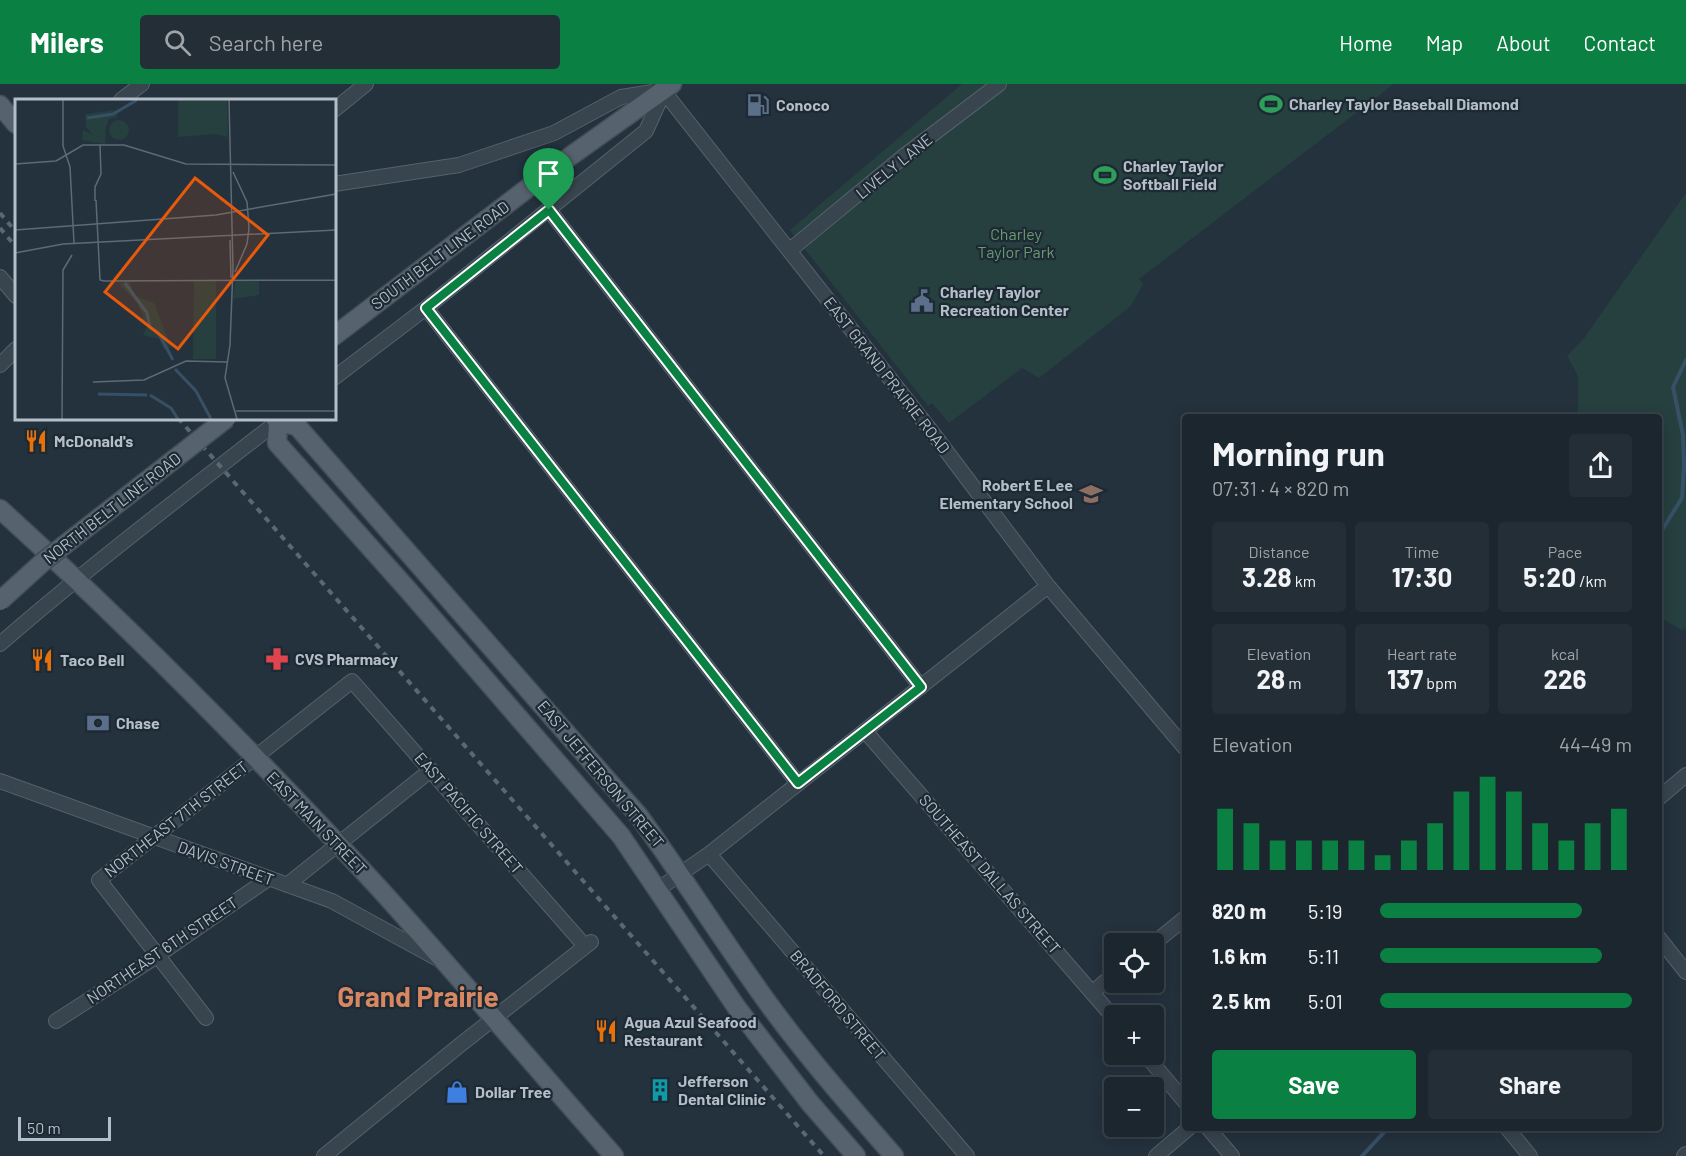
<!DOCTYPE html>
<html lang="en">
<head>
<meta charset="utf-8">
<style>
	:root { --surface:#1b262e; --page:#242e36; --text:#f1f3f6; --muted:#a0a5aa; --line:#39434a; --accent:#0b8043 }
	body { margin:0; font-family:Barlow,sans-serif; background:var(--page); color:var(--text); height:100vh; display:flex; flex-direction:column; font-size:22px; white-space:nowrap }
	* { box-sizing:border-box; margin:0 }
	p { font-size:20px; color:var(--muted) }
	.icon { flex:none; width:33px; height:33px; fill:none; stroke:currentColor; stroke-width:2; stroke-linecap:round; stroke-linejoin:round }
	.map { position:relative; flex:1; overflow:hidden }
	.panel { position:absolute; left:1182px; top:330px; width:480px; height:717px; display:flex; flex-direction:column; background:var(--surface); border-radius:6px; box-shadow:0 3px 15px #0003,0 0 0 2px var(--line) }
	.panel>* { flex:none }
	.fabs { position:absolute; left:1104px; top:849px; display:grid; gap:12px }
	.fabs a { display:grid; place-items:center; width:60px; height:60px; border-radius:6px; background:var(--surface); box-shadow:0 3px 15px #0003,0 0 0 2px var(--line); font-size:30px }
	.scale { position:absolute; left:18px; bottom:15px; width:93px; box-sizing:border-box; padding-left:6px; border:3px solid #b4bec9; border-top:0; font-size:16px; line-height:21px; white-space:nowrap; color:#b4bec9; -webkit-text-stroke:4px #1d2933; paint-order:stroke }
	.pin { position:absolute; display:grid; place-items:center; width:51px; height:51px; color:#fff; margin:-62px -26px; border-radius:50% 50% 50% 0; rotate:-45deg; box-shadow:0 0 6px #0007 }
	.pin .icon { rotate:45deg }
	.round { display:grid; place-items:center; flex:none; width:63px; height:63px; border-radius:6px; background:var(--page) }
	.head { display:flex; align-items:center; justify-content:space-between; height:102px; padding:0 30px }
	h1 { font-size:33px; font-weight:700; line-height:45px }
	.metrics { display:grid; grid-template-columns:repeat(3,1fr); gap:9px; height:102px; padding:6px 30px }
	.metrics div { display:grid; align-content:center; border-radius:6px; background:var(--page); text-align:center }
	.metrics b { font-size:26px; font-weight:700 }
	.metrics small { font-size:16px; font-weight:400 }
	.metrics p { font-size:16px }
	.chart { height:168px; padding:12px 30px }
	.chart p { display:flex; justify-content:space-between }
	.chart svg { width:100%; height:108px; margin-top:6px; stroke:var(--accent); stroke-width:6 }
	.action { display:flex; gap:12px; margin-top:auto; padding:12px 30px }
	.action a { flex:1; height:69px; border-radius:6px; background:var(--accent); color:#fff; font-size:24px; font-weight:700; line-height:69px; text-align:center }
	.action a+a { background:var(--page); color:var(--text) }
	ul { padding:0 30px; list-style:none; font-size:20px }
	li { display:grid; grid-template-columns:96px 72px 1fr; align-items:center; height:45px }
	li i { height:15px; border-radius:8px; background:var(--accent) }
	header { display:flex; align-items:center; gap:36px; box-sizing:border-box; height:84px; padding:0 30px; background:var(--accent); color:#fff }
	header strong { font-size:28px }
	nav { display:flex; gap:33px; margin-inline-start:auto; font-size:21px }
	.search { width:420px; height:54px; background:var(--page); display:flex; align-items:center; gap:15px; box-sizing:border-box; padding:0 21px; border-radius:6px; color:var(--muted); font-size:22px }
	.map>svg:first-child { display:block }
	.green { fill:#263f3f }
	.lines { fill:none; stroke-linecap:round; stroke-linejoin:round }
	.stream { stroke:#375066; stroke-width:4 }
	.minor-casing { stroke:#56616c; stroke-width:16 }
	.major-casing { stroke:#414d57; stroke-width:21 }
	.minor { stroke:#38444e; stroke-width:14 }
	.major { stroke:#56636e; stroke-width:18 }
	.rail { stroke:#5a6875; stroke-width:4; stroke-dasharray:6 6; stroke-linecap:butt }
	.major-bridge-casing { stroke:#414d57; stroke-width:21; stroke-linecap:butt }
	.major-bridge { stroke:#56636e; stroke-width:18 }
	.route-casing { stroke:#fff; stroke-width:12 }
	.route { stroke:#0b8043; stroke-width:8 }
	.labels { text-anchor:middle; stroke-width:4.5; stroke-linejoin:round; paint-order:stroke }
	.poi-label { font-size:16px; font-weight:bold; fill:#b4bec9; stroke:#1d2933; text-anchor:start }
	.street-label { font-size:16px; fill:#b4bec9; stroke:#1d2933 }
	.park-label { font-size:16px; fill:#6a9b70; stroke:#1d2933 }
	.town-label { font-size:28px; font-weight:bold; fill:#d78761; stroke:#1d2933 }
	.inset-river { fill:none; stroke:#375066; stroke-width:3 }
	.inset-road { fill:none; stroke:#5e6a76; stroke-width:1.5 }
	.view { fill:#e8590c; fill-opacity:0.15; stroke:#e8590c; stroke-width:3 }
	.inset-edge { fill:none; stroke:#b4bec9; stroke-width:3 }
</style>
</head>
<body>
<header>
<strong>Milers</strong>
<div class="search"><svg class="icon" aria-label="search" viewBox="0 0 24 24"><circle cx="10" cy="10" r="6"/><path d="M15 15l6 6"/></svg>Search here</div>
<nav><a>Home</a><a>Map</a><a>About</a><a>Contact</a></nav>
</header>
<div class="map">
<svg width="1686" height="1072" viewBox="0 0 1686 1072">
	<rect width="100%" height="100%" fill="#24323e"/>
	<!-- green -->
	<path class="green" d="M962 0H1394L1139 195 1143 200 1131 222 1039 294 1022 284 949 339 932 319 928 322 790 146Z
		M1686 109V544L1682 546 1661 534 1659 536V333H1578V292L1567 272 1584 254Z"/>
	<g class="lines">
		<!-- stream -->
		<path class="stream" d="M1659 451 1682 414 1684 382 1683 351 1673 303 1686 276
			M1362 1072 1388 1044"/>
		<!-- minor casing -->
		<g class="minor-casing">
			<path id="minor" d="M658 0 932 348 1048 502 1185 664
				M121 16 142 0
				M334 26 366 0
				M334 100 459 81 554 49 621 13 659 7
				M549 126 921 603
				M790 166 904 72 999 0
				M0 193 16 212
				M426 224 798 699
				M0 281 16 265
				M334 294 426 224 646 47 664 7
				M0 560C91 481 187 408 282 334
				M865 647 1114 934
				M0 697 332 817 438 875
				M1659 714 1686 691
				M709 770 967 1072
				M287 801 431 686
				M657 806 709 770 1048 502
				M1659 854 1686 888
				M1153 860 1185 834
				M1093 908 1114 890
				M206 934 99 796 352 597 585 862
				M56 937 157 872 268 795
				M1145 970 1185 1018
				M1208 1044 1232 1072
				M1507 1044 1530 1072
				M324 1072 460 961 591 858
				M1156 1072 1189 1044
				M1684 1072 1686 1070"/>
		</g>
		<!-- major casing -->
		<g class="major-casing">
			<path id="major" d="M0 21 16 40
				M334 252 558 81 672 0
				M275 334 278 338 297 342 639 732C678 786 714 843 753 898 795 959 845 1016 894 1072
				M278 338 277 359 409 507 621 752 737 924 810 1019 856 1072
				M0 425C132 545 257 672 378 803 458 891 535 983 614 1072"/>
		</g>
		<!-- minor -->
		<use href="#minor" class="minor"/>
		<!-- major -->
		<use href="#major" class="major"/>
		<!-- rail -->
		<path class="rail" d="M0 129 16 148
			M0 144 16 163
			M178 334 824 1072"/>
		<!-- major-bridge casing -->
		<g class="major-bridge-casing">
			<path id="major-bridge" d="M0 517 44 477 227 334"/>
		</g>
		<!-- major-bridge -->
		<use href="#major-bridge" class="major-bridge"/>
	</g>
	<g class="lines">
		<!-- route casing -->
		<g class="route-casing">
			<path id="route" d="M549 126 921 603 798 699 426 224Z"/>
		</g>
		<!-- route -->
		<use href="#route" class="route"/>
	</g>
	<!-- icons -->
	<defs>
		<g id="stadium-bare" transform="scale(1.8)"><path d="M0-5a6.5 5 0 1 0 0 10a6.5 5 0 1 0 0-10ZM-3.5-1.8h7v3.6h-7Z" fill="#2e9e5b" stroke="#1d2933" stroke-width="2.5" paint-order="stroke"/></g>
		<g id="fuel-bare" transform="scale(1.8)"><path d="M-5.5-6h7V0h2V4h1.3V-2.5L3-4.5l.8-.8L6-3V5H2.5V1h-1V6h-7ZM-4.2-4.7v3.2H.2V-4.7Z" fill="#5c6f8a" stroke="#1d2933" stroke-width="2.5" paint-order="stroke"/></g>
		<g id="civic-bare" transform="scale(1.8)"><path d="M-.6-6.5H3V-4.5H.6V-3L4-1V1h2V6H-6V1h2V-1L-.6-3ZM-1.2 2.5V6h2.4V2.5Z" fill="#5c6f8a" stroke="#1d2933" stroke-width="2.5" paint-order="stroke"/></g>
		<g id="restaurant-bare" transform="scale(1.8)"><path d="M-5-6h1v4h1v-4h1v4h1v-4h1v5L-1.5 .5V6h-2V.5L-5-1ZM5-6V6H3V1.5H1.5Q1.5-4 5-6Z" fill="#e8710a" stroke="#1d2933" stroke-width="2.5" paint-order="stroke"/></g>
		<g id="school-bare" transform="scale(1.8)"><path d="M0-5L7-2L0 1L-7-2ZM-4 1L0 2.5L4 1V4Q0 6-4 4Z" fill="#8d6e63" stroke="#1d2933" stroke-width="2.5" paint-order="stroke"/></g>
		<g id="pharmacy-bare" transform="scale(1.8)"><path d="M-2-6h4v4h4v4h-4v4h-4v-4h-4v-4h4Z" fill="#e0444e" stroke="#1d2933" stroke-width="2.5" paint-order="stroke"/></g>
		<g id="bank-bare" transform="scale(1.8)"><path d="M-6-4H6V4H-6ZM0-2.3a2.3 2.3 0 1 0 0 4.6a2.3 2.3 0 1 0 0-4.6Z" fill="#5c6f8a" stroke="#1d2933" stroke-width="2.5" paint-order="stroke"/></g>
		<g id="building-bare" transform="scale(1.8)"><path d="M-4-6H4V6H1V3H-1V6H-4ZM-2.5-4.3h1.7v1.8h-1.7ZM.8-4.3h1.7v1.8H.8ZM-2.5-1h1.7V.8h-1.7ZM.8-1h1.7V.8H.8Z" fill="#0f9aa8" stroke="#1d2933" stroke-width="2.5" paint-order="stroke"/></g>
		<g id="shop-bare" transform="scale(1.8)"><path d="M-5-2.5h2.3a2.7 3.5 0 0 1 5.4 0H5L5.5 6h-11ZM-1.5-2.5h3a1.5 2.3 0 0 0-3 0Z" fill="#3f7fe0" stroke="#1d2933" stroke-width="2.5" paint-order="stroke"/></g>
	</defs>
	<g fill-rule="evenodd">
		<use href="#stadium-bare" x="1271" y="20"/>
		<use href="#fuel-bare" x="758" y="21"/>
		<use href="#stadium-bare" x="1105" y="91"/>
		<use href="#civic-bare" x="922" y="217"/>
		<use href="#restaurant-bare" x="36" y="357"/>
		<use href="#school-bare" x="1091" y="410"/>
		<use href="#pharmacy-bare" x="277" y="575"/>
		<use href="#restaurant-bare" x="42" y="576"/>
		<use href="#bank-bare" x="98" y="639"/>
		<use href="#restaurant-bare" x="606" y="947"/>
		<use href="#building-bare" x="660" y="1006"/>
		<use href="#shop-bare" x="457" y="1008"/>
	</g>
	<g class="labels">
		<!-- poi labels -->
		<g class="poi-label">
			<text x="1289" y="26">Charley Taylor Baseball Diamond</text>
			<text x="776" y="27">Conoco</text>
			<text x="1123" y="88">Charley Taylor<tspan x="1123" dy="18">Softball Field</tspan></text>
			<text x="940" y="214">Charley Taylor<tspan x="940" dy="18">Recreation Center</tspan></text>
			<text x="54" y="363">McDonald's</text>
			<text x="1073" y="407" text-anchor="end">Robert E Lee<tspan x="1073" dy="18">Elementary School</tspan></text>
			<text x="295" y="581">CVS Pharmacy</text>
			<text x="60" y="582">Taco Bell</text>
			<text x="116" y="645">Chase</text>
			<text x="624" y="944">Agua Azul Seafood<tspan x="624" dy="18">Restaurant</tspan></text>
			<text x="678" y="1003">Jefferson<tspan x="678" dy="18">Dental Clinic</tspan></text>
			<text x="475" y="1014">Dollar Tree</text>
		</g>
		<!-- street labels -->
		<g class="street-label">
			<text transform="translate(894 82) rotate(-39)" y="6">LIVELY LANE</text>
			<text transform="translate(440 171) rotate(-37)" y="6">SOUTH BELT LINE ROAD</text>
			<text transform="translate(887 291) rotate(52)" y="6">EAST GRAND PRAIRIE ROAD</text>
			<text transform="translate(112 424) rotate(-38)" y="6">NORTH BELT LINE ROAD</text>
			<text transform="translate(601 690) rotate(50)" y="6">EAST JEFFERSON STREET</text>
			<text transform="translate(469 729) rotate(49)" y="6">EAST PACIFIC STREET</text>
			<text transform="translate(176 735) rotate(-38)" y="6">NORTHEAST 7TH STREET</text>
			<text transform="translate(317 739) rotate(46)" y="6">EAST MAIN STREET</text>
			<text transform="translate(226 779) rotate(20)" y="6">DAVIS STREET</text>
			<text transform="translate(990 790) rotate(49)" y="6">SOUTHEAST DALLAS STREET</text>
			<text transform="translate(162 866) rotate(-34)" y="6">NORTHEAST 6TH STREET</text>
			<text transform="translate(838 921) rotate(50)" y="6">BRADFORD STREET</text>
		</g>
		<!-- park labels -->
		<g class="park-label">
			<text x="1016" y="156">Charley<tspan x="1016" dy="18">Taylor Park</tspan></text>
		</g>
		<!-- town labels -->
		<g class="town-label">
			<text x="418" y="923">Grand Prairie</text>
		</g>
	</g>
	<!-- overview -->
	<g transform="translate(15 15)">
		<rect width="321" height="321" fill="#24323e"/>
		<path d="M163 1H212L213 38 200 35 163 38ZM100 11 103 18 94 20 91 28 90 45 67 41 68 31 78 36 71 28 70 15ZM94 31a10 10 0 1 1 20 0a10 10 0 1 1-20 0ZM244 181V196L218 200 220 182ZM179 182H201V260H178ZM115 183 119 196 139 204 156 248 149 251 144 240 128 236 132 227 125 224 128 217 122 204 108 189 104 190 107 188 103 184Z" fill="#263f3f"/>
		<path class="inset-river" d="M72 19 98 15 122 1M110 184 132 214 135 228 143 233 158 261M160 270 181 292 196 320M83 295 132 296M135 296 156 309 163 320"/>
		<path class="inset-road" d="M48 1V47L55 68 59 144M214 1 218 169 215 246 210 279 222 320M41 62 68 46H109L171 65 321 66M0 65 41 62M218 73 232 103 234 129 232 145 220 173M81 101 85 181 89 182 321 181M80 102V88L86 75 85 46M0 131 201 116 321 95M215 141 216 179M321 152V265M0 154 48 145 321 131M78 283 129 281 171 262 212 263M221 312H321M47 320 48 171 57 156"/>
		<path class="view" d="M180 79 253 136 163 250 90 193Z"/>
		<rect width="321" height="321" class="inset-edge"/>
	</g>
</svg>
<div class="fabs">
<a><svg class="icon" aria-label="locate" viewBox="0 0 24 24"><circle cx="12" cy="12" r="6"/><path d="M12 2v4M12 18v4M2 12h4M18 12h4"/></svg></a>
<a>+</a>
<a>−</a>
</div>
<div class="scale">50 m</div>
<div class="pin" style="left:549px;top:126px;background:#1e9e55"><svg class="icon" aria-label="arrive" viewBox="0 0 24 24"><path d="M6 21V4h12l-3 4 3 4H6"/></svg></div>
<section class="panel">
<div class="head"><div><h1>Morning run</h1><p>07:31 · 4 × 820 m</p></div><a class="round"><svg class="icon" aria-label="share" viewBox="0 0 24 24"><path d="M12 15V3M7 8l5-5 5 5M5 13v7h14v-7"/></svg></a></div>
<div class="metrics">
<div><p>Distance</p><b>3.28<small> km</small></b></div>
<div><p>Time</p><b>17:30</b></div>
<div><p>Pace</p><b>5:20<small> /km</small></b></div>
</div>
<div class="metrics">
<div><p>Elevation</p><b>28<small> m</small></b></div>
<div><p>Heart rate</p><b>137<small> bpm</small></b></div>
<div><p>kcal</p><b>226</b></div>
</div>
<div class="chart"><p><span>Elevation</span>44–49 m</p>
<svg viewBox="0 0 160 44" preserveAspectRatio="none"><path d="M5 44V19M15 44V25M25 44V32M35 44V32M45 44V32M55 44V32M65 44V38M75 44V32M85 44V25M95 44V12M105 44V6M115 44V12M125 44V25M135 44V32M145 44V25M155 44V19"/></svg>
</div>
<ul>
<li><b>820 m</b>5:19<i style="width:80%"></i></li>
<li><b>1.6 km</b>5:11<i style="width:88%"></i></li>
<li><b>2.5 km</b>5:01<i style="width:100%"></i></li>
</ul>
<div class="action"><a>Save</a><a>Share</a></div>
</section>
</div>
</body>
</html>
